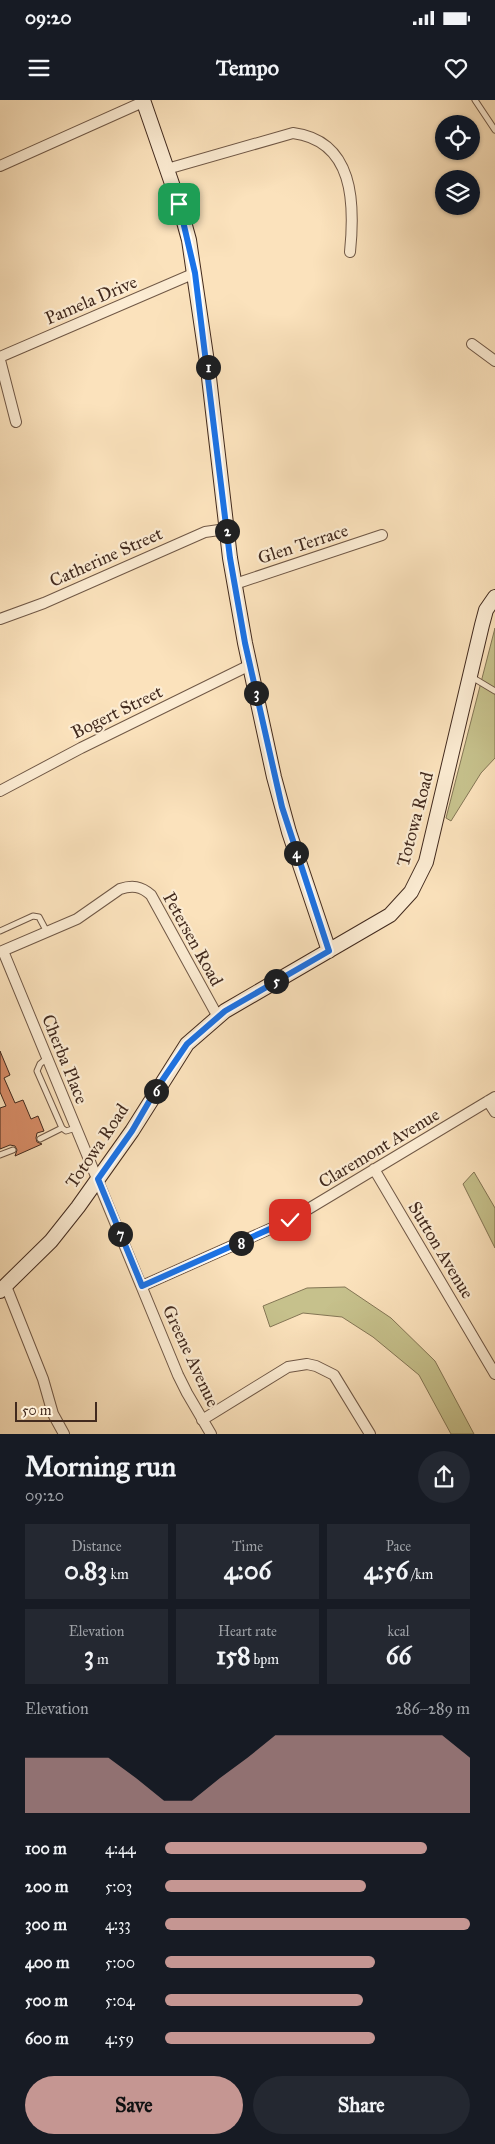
<!DOCTYPE html>
<html lang="en">
<head>
<meta charset="utf-8">
<style>
	:root { --surface:#171b24; --page:#242831; --text:#f1f3f6; --muted:#9ea1a6; --accent:#c59692 }
	body { margin:0; font-family:"IM FELL Great Primer",serif; background:var(--page); color:var(--text); height:100vh; display:flex; flex-direction:column; font-size:19px; white-space:nowrap }
	* { box-sizing:border-box; margin:0 }
	p { font-size:16px; color:var(--muted) }
	.icon { flex:none; width:28px; height:28px; fill:none; stroke:currentColor; stroke-width:2; stroke-linecap:round; stroke-linejoin:round }
	.map { position:relative; height:1334px; overflow:hidden }
	.side { display:flex; flex-direction:column; background:var(--surface); flex:1 }
	.side>* { flex:none }
	.tools { position:absolute; left:435px; top:15px; display:grid; gap:10px }
	.tools a { display:grid; place-items:center; width:45px; height:45px; border-radius:50%; background:var(--surface); box-shadow:0 1px 4px #0004; font-size:25px }
	.scale { position:absolute; left:15px; bottom:12px; width:82px; box-sizing:border-box; padding-left:5px; border:2px solid #422a1e; border-top:0; font-size:14px; line-height:18px; white-space:nowrap; color:#422a1e; -webkit-text-stroke:4px #fcecd3; paint-order:stroke }
	.pin { position:absolute; display:grid; place-items:center; width:42px; height:42px; color:#fff; margin:-21px; border-radius:10px; box-shadow:0 2px 8px #0006 }
	.km { position:absolute; width:25px; height:25px; margin:-12px; border-radius:50%; background:#222; color:#fff; font-size:14px; line-height:25px; text-align:center }
	.round { display:grid; place-items:center; flex:none; width:52px; height:52px; border-radius:26px; background:var(--page) }
	.overview { display:flex; align-items:center; justify-content:space-between; height:85px; padding:0 25px }
	h1 { font-size:28px; font-weight:700; line-height:38px }
	.metrics { display:grid; grid-template-columns:repeat(3,1fr); gap:8px; height:85px; padding:5px 25px }
	.metrics div { display:grid; align-content:center; border-radius:0px; background:var(--page); text-align:center }
	.metrics b { font-size:25px; font-weight:700 }
	.metrics small { font-size:14px; font-weight:400 }
	.metrics p { font-size:14px }
	.chart { height:140px; padding:10px 25px }
	.chart p { display:flex; justify-content:space-between }
	.chart svg { width:100%; height:90px; margin-top:5px; fill:var(--accent); opacity:.7 }
	.action { display:flex; gap:10px; margin-top:auto; padding:10px 25px }
	.action a { flex:1; height:58px; border-radius:30px; background:var(--accent); color:#111; font-size:20px; font-weight:700; line-height:58px; text-align:center }
	.action a+a { background:var(--page); color:var(--text) }
	ul { padding:0 25px; list-style:none; font-size:16px }
	li { display:grid; grid-template-columns:80px 60px 1fr; align-items:center; height:38px }
	li i { height:12px; border-radius:6px; background:var(--accent) }
	.status { display:flex; justify-content:space-between; align-items:center; height:35px; padding:0 25px; background:var(--surface); direction:ltr }
	.status svg { height:14px; fill:currentColor }
	header { display:flex; justify-content:space-between; align-items:center; height:65px; padding:0 25px; background:var(--surface); font-size:22px; font-weight:700 }
	.map>svg:first-child { display:block }
	.green { fill:#c6c18c; stroke:#847655 }
	.building { fill:#d98e69; stroke:#422a1e }
	.lines { fill:none; stroke-linecap:round; stroke-linejoin:round }
	.lane-casing { stroke:#705846; stroke-width:7 }
	.street-casing { stroke:#705846; stroke-width:12 }
	.secondary-casing { stroke:#422a1e; stroke-width:16 }
	.lane { stroke:#fcecd3; stroke-width:5 }
	.street { stroke:#fcecd3; stroke-width:10 }
	.secondary { stroke:#fcecd3; stroke-width:14 }
	.route-casing { stroke:#fff; stroke-width:10 }
	.route { stroke:#1a73e8; stroke-width:6 }
	.labels { text-anchor:middle; stroke-width:4.5; stroke-linejoin:round; paint-order:stroke }
	.street-label { font-size:18px; fill:#422a1e; stroke:#fcecd3 }
</style>
</head>
<body>
<div class="status"><b>09:20</b><svg viewBox="0 0 49 12"><path d="M0 12V9h3v3zM5 12V6h3v6zM10 12V3h3v9zM15 12V0h3v12zM26 1h20v11H26zM47 4h2v5h-2z"/></svg></div>
<header><svg class="icon" aria-label="menu" viewBox="0 0 24 24"><path d="M4 6h16M4 12h16M4 18h16"/></svg>Tempo<svg class="icon" aria-label="heart" viewBox="0 0 24 24"><path d="M12 20l-8-8c-3-5 5-10 8-4 3-6 11-1 8 4z"/></svg></header>
<div class="map">
<svg width="495" height="1334" viewBox="0 0 495 1334">
	<rect width="100%" height="100%" fill="#fbe2bc"/>
	<filter id="stains"><feTurbulence type="fractalNoise" baseFrequency=".004" numOctaves="4"/><feColorMatrix values="0 0 0 0 .2 0 0 0 0 .09 0 0 0 0 .02 0 0 0 .5 -.17"/></filter>
	<radialGradient id="worn" r=".72"><stop offset=".6" stop-color="#630" stop-opacity="0"/><stop offset="1" stop-color="#630" stop-opacity=".3"/></radialGradient>
	<!-- green -->
	<path class="green" d="M495 528V658L481 673 451 721 446 718Z
		M474 1072 495 1108V1148L463 1084Z
		M345 1187 391 1218 435 1261 474 1334H451L419 1275 373 1237 342 1217 303 1213 270 1227 263 1206 307 1188Z"/>
	<!-- building -->
	<path class="building" d="M0 951 10 975 4 978 15 1003 23 1000 31 1019 38 1016 44 1031 37 1033 36 1038 37 1042 42 1044 15 1056 17 1050 15 1046 10 1045 0 1049V1008L6 1006 0 992Z"/>
	<g class="lines">
		<!-- lane casing -->
		<g class="lane-casing">
			<path id="lane" d="M475 0 495 30
				M470 576 495 591
				M0 831 33 816 39 817 47 832
				M47 958 40 964 37 971 62 1028 66 1031 76 1028
				M40 1039 62 1028
				M0 1055 13 1050"/>
		</g>
		<!-- street casing -->
		<g class="street-casing">
			<path id="street" d="M0 66 143 2
				M167 69 293 33C354 41 355 103 350 152
				M472 244 495 261
				M0 257 195 173
				M0 260 16 322
				M235 484 382 435
				M0 519 44 503 205 432 226 429
				M0 691 81 648 250 565
				M3 851 178 1275 187 1293 211 1334
				M0 852 77 819 120 789C132 785 141 786 151 795L218 917
				M488 1001 495 1012
				M374 1069 495 1274
				M6 1186 43 1279 53 1314 64 1334
				M142 1186 290 1120 495 997
				M202 1320 288 1267 307 1264 316 1266 334 1275 370 1334"/>
		</g>
		<!-- secondary casing -->
		<g class="secondary-casing">
			<path id="secondary" d="M143 0 179 104 189 140 208 269 230 458 245 543 274 677 289 732 329 851
				M0 1191 51 1141 78 1107 132 1031 187 944 225 911 390 815 411 792 426 762 482 525 486 510 495 497"/>
		</g>
		<!-- lane -->
		<use href="#lane" class="lane"/>
		<!-- street -->
		<use href="#street" class="street"/>
		<!-- secondary -->
		<use href="#secondary" class="secondary"/>
	</g>
	<g class="lines">
		<!-- route casing -->
		<g class="route-casing">
			<path id="route" d="M179 104 195 173 230 458 245 543 282 707 329 851 225 911 187 944 157 988 132 1031 98 1079 142 1186 290 1120"/>
		</g>
		<!-- route -->
		<use href="#route" class="route"/>
	</g>
	<g class="labels">
		<!-- street labels -->
		<g class="street-label">
			<text transform="translate(91 200) rotate(-23)" y="6">Pamela Drive</text>
			<text transform="translate(303 444) rotate(-18)" y="6">Glen Terrace</text>
			<text transform="translate(106 457) rotate(-24)" y="6">Catherine Street</text>
			<text transform="translate(117 612) rotate(-26)" y="6">Bogert Street</text>
			<text transform="translate(415 719) rotate(-75)" y="6">Totowa Road</text>
			<text transform="translate(193 839) rotate(61)" y="6">Petersen Road</text>
			<text transform="translate(65 959) rotate(68)" y="6">Cherba Place</text>
			<text transform="translate(97 1046) rotate(-56)" y="6">Totowa Road</text>
			<text transform="translate(379 1048) rotate(-31)" y="6">Claremont Avenue</text>
			<text transform="translate(441 1150) rotate(59)" y="6">Sutton Avenue</text>
			<text transform="translate(191 1256) rotate(65)" y="6">Greene Avenue</text>
		</g>
	</g>
	<rect width="100%" height="100%" filter="url(#stains)"/>
	<rect width="100%" height="100%" fill="url(#worn)"/>
</svg>
<div class="tools">
<a><svg class="icon" aria-label="locate" viewBox="0 0 24 24"><circle cx="12" cy="12" r="6"/><path d="M12 2v4M12 18v4M2 12h4M18 12h4"/></svg></a>
<a><svg class="icon" aria-label="layers" viewBox="0 0 24 24"><path d="M12 4l9 5-9 5-9-5zM3 14l9 5 9-5"/></svg></a>
</div>
<div class="scale">50 m</div>
<div class="pin" style="left:179px;top:104px;background:#1e9e55"><svg class="icon" aria-label="arrive" viewBox="0 0 24 24"><path d="M6 21V4h12l-3 4 3 4H6"/></svg></div>
<div class="pin" style="left:290px;top:1120px;background:#d93025"><svg class="icon" aria-label="check" viewBox="0 0 24 24"><path d="M5 12l5 5 9-10"/></svg></div>
<b class="km" style="left:208px;top:267px">1</b>
<b class="km" style="left:227px;top:431px">2</b>
<b class="km" style="left:256px;top:593px">3</b>
<b class="km" style="left:296px;top:753px">4</b>
<b class="km" style="left:276px;top:881px">5</b>
<b class="km" style="left:156px;top:991px">6</b>
<b class="km" style="left:120px;top:1134px">7</b>
<b class="km" style="left:241px;top:1143px">8</b>
</div>
<section class="side">
<div class="overview"><div><h1>Morning run</h1><p>09:20</p></div><a class="round"><svg class="icon" aria-label="share" viewBox="0 0 24 24"><path d="M12 15V3M7 8l5-5 5 5M5 13v7h14v-7"/></svg></a></div>
<div class="metrics">
<div><p>Distance</p><b>0.83<small> km</small></b></div>
<div><p>Time</p><b>4:06</b></div>
<div><p>Pace</p><b>4:56<small> /km</small></b></div>
</div>
<div class="metrics">
<div><p>Elevation</p><b>3<small> m</small></b></div>
<div><p>Heart rate</p><b>158<small> bpm</small></b></div>
<div><p>kcal</p><b>66</b></div>
</div>
<div class="chart"><p><span>Elevation</span>286–289 m</p>
<svg viewBox="0 0 160 44" preserveAspectRatio="none"><path d="M0 44V17L10 17L20 17L30 17L40 27L50 38L60 38L70 27L80 17L90 6L100 6L110 6L120 6L130 6L140 6L150 6L160 17V44z"/></svg>
</div>
<ul>
<li><b>100 m</b>4:44<i style="width:86%"></i></li>
<li><b>200 m</b>5:03<i style="width:66%"></i></li>
<li><b>300 m</b>4:33<i style="width:100%"></i></li>
<li><b>400 m</b>5:00<i style="width:69%"></i></li>
<li><b>500 m</b>5:04<i style="width:65%"></i></li>
<li><b>600 m</b>4:59<i style="width:69%"></i></li>
</ul>
<div class="action"><a>Save</a><a>Share</a></div>
</section>
</body>
</html>
